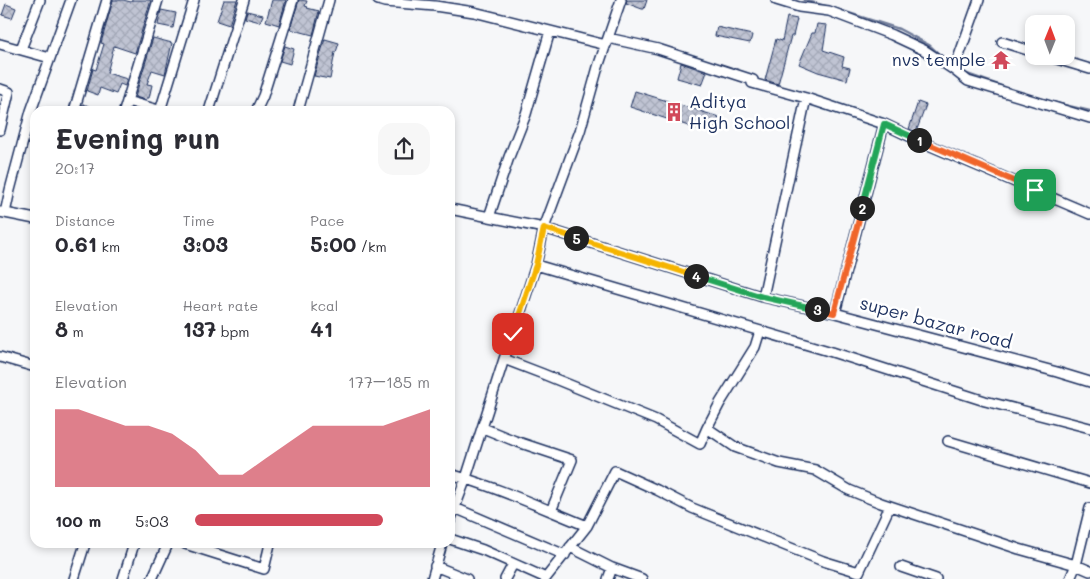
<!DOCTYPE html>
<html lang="en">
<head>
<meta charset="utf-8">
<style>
	:root { --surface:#fff; --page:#f7f7f7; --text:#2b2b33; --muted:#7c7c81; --accent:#d1495b }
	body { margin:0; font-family:Mali,sans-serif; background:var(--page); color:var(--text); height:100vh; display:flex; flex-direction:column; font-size:19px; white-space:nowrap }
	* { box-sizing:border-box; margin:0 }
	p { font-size:16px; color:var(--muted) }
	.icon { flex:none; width:28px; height:28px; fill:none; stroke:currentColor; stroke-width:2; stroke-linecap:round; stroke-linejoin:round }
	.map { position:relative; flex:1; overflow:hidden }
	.panel { position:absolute; left:30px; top:106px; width:425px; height:442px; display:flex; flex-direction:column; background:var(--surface); border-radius:15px; box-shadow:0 2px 8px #0003 }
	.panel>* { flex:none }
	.needle { width:32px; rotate:1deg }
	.controls { position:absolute; left:1025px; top:15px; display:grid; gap:10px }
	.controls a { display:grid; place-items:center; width:50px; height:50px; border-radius:10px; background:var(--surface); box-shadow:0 2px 8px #0003; font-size:25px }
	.pin { position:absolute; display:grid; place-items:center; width:42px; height:42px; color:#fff; margin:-21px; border-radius:10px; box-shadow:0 2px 8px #0006 }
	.km { position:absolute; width:25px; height:25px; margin:-12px; border-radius:50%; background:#222; color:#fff; font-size:14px; line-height:25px; text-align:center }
	.round { display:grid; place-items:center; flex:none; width:52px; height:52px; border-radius:15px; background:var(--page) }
	.headline { display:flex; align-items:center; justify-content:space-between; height:85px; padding:0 25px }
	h1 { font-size:28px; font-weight:800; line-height:38px }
	.metrics { display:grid; grid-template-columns:repeat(3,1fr); gap:8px; height:85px; padding:5px 25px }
	.metrics div { display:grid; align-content:center }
	.metrics b { font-size:21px; font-weight:800 }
	.metrics small { font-size:14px; font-weight:400 }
	.metrics p { font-size:14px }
	.chart { height:140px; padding:10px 25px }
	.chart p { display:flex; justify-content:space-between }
	.chart svg { width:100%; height:90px; margin-top:5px; fill:var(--accent); opacity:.7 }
	ul { padding:0 25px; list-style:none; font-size:16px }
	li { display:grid; grid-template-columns:80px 60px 1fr; align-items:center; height:38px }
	li i { height:12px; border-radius:6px; background:var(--accent) }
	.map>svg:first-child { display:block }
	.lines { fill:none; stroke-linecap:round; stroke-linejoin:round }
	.stream { stroke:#707c99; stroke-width:2.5 }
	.building { fill:url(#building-cross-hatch); stroke:#1b2f5e }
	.minor-casing { stroke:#1b2f5e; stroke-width:12 }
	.minor { stroke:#fff; stroke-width:9 }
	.split-1-casing { stroke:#fff; stroke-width:10 }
	.split-2-casing { stroke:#fff; stroke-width:10 }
	.split-3-casing { stroke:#fff; stroke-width:10 }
	.split-4-casing { stroke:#fff; stroke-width:10 }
	.split-5-casing { stroke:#fff; stroke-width:10 }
	.split-6-casing { stroke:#fff; stroke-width:10 }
	.split-1 { stroke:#f0652b; stroke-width:6 }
	.split-2 { stroke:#22a559; stroke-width:6 }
	.split-3 { stroke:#f0652b; stroke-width:6 }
	.split-4 { stroke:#22a559; stroke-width:6 }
	.split-5 { stroke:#f5b400; stroke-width:6 }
	.split-6 { stroke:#f5b400; stroke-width:6 }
	.labels { text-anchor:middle; stroke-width:5; stroke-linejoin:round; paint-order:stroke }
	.poi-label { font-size:18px; fill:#1b2f5e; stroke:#fff; text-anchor:end }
	.street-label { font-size:18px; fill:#1b2f5e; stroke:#fff }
</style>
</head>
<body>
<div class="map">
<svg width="1090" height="579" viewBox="0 0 1090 579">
	<defs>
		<pattern id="building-cross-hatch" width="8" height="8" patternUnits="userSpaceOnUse" patternTransform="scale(1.25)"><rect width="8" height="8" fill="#c0c4d3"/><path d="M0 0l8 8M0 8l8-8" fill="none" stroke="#a4a9b8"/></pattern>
	</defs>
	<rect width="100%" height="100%" fill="#f6f7f9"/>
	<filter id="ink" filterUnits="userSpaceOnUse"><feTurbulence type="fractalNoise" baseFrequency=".02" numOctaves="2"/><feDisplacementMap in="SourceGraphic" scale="10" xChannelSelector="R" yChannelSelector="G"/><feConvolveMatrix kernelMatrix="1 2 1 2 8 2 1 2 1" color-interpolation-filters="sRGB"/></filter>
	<g filter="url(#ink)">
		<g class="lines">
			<!-- stream -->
			<path class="stream" d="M804 0 829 7
				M836 9 899 29 929 45 942 57
				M964 73 1004 87
				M1047 101 1090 111"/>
		</g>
		<!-- building -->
		<path class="building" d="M113 0H123L131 2 132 0H151L135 53 114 46 107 73 127 79 125 86 120 84 116 94 100 88 98 95 87 91 93 69 96 70 104 44 101 43Z
			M224 0H237L229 25 217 21Z
			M272 0H286L279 25 266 21Z
			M299 0 307 1 305 6 308 7 307 8 319 11 313 35 290 29Z
			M627 0H647L644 9H642L626 3Z
			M6 4 16 8 12 18 2 15Z
			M161 10 176 13 173 28 158 25Z
			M247 11 263 15 260 22 245 18Z
			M787 17 797 19 793 36H791L778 84 765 80 776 39 782 41Z
			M817 24 827 25 823 50 844 57 842 66 850 68 847 80 818 72 799 64 812 33H815Z
			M717 27 752 35 750 43 715 36Z
			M153 38 172 43 165 74 152 70 147 84 152 85 149 98H147L146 100 135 97Z
			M325 39 339 43 336 52H335L330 79 314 76Z
			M285 46 294 49 290 64 280 61Z
			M681 63 707 72 702 85 677 78Z
			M635 91 719 117 713 134 630 107Z
			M918 102 926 105 916 132 909 129Z
			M83 104 101 110V111H80Z"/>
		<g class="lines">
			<!-- minor casing -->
			<g class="minor-casing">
				<path id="minor" d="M378 0 385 2 435 6 474 12 606 45
					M776 0 799 7 829 11 892 35 924 50 954 70 968 81 1090 118
					M608 38 658 49 753 80 752 83 806 98 884 124 924 143 1090 214
					M1002 42 1034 52
					M0 44 50 58
					M21 49 40 0
					M1047 56 1090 69
					M954 70 979 0
					M0 89 9 92 0 130
					M127 101 162 111
					M74 111 107 0
					M124 111 158 0
					M160 111 194 0
					M209 111 244 0
					M256 111 263 96 293 0
					M298 111 329 0
					M450 209 544 228 763 297 835 313 937 340 1057 372 1090 382
					M0 212 35 219
					M5 213 10 190 31 111 71 0
					M489 217 509 157 526 114 550 31
					M536 265 832 352 985 401 1090 428
					M763 297 806 98
					M835 313 884 124
					M0 357 35 367
					M504 359 543 374 592 394 656 420 700 444 707 428 735 447 779 463 815 470 849 490 881 503 1019 549 1076 565 1090 571
					M483 428 515 441 572 460 551 511
					M707 428 720 403 755 347 760 331
					M948 441 1090 483
					M450 474C497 487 542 508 587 526
					M455 508 565 555
					M450 521 466 478 504 359 513 335 536 265 544 228 580 131 598 67 621 0
					M450 539 483 550 546 578
					M185 544 264 569 270 544
					M570 547 612 568
					M435 566 467 579
					M901 567 936 579
					M74 579 85 544
					M123 579 134 544
					M152 579 168 544
					M432 579 442 544
					M505 579 513 564
					M545 579 587 526 615 471 657 490 692 508 823 561 859 572 890 506
					M608 579 612 568 642 579
					M1070 579 1076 565 1090 508"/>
			</g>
			<!-- minor -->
			<use href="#minor" class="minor"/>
		</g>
	</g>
	<g class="lines" filter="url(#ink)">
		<!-- split-1 casing -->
		<g class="split-1-casing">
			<path id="split-1" d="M919 140 1035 190"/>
		</g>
		<!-- split-2 casing -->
		<g class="split-2-casing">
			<path id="split-2" d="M862 208 884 124 919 140"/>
		</g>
		<!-- split-3 casing -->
		<g class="split-3-casing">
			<path id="split-3" d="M817 309 834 313 862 208"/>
		</g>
		<!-- split-4 casing -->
		<g class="split-4-casing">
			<path id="split-4" d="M696 276 763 297 817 309"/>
		</g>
		<!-- split-5 casing -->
		<g class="split-5-casing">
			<path id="split-5" d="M576 238 696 276"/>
		</g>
		<!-- split-6 casing -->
		<g class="split-6-casing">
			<path id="split-6" d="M513 334 536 265 544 228 576 238"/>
		</g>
		<!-- split-1 -->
		<use href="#split-1" class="split-1"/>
		<!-- split-2 -->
		<use href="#split-2" class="split-2"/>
		<!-- split-3 -->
		<use href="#split-3" class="split-3"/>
		<!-- split-4 -->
		<use href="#split-4" class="split-4"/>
		<!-- split-5 -->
		<use href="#split-5" class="split-5"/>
		<!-- split-6 -->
		<use href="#split-6" class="split-6"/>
	</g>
	<!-- icons -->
	<defs>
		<g id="temple-bare" transform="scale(1.5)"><path d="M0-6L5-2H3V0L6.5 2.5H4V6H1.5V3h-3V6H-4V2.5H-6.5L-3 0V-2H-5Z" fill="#d1495b" stroke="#fff" stroke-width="2.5" paint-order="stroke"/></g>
		<g id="building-bare" transform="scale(1.5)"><path d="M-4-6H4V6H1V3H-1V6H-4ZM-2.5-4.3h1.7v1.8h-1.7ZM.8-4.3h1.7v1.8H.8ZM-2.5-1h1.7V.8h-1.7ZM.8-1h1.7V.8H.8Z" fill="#d1495b" stroke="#fff" stroke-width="2.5" paint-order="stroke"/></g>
	</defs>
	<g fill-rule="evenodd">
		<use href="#temple-bare" x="1001" y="60"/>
		<use href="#building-bare" x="674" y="112"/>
	</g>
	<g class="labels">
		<!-- poi labels -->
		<g class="poi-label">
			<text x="986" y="66">nvs temple</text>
			<text x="689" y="108" text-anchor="start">Aditya<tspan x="689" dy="21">High School</tspan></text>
		</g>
		<!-- street labels -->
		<g class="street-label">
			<text transform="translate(936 323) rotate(15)" y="6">super bazar road</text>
		</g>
	</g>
</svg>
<div class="controls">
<a><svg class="needle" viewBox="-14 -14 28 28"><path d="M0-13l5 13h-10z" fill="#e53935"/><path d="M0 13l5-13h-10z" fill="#7c7c81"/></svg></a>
</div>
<div class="pin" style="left:1035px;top:190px;background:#1e9e55"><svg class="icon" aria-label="arrive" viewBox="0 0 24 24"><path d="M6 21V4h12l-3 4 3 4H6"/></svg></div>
<div class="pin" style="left:513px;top:334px;background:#d93025"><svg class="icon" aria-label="check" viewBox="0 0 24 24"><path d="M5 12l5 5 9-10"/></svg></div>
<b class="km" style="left:919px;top:140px">1</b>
<b class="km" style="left:862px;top:208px">2</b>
<b class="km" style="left:817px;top:309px">3</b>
<b class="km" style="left:696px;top:276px">4</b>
<b class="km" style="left:576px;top:238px">5</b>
<section class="panel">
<div class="headline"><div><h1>Evening run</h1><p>20:17</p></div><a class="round"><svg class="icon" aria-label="share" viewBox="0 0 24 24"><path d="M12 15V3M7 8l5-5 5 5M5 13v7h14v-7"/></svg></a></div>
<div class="metrics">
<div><p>Distance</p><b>0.61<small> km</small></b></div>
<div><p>Time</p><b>3:03</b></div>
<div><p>Pace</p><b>5:00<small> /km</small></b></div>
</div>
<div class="metrics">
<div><p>Elevation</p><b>8<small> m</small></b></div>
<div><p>Heart rate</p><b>137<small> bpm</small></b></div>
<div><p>kcal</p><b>41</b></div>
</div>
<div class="chart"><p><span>Elevation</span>177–185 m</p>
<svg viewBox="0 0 160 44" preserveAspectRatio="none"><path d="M0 44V6L10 6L20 10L30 14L40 14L50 18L60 26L70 38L80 38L90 30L100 22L110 14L120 14L130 14L140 14L150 10L160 6V44z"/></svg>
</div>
<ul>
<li><b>100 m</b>5:03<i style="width:80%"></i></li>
</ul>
</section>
</div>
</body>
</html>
